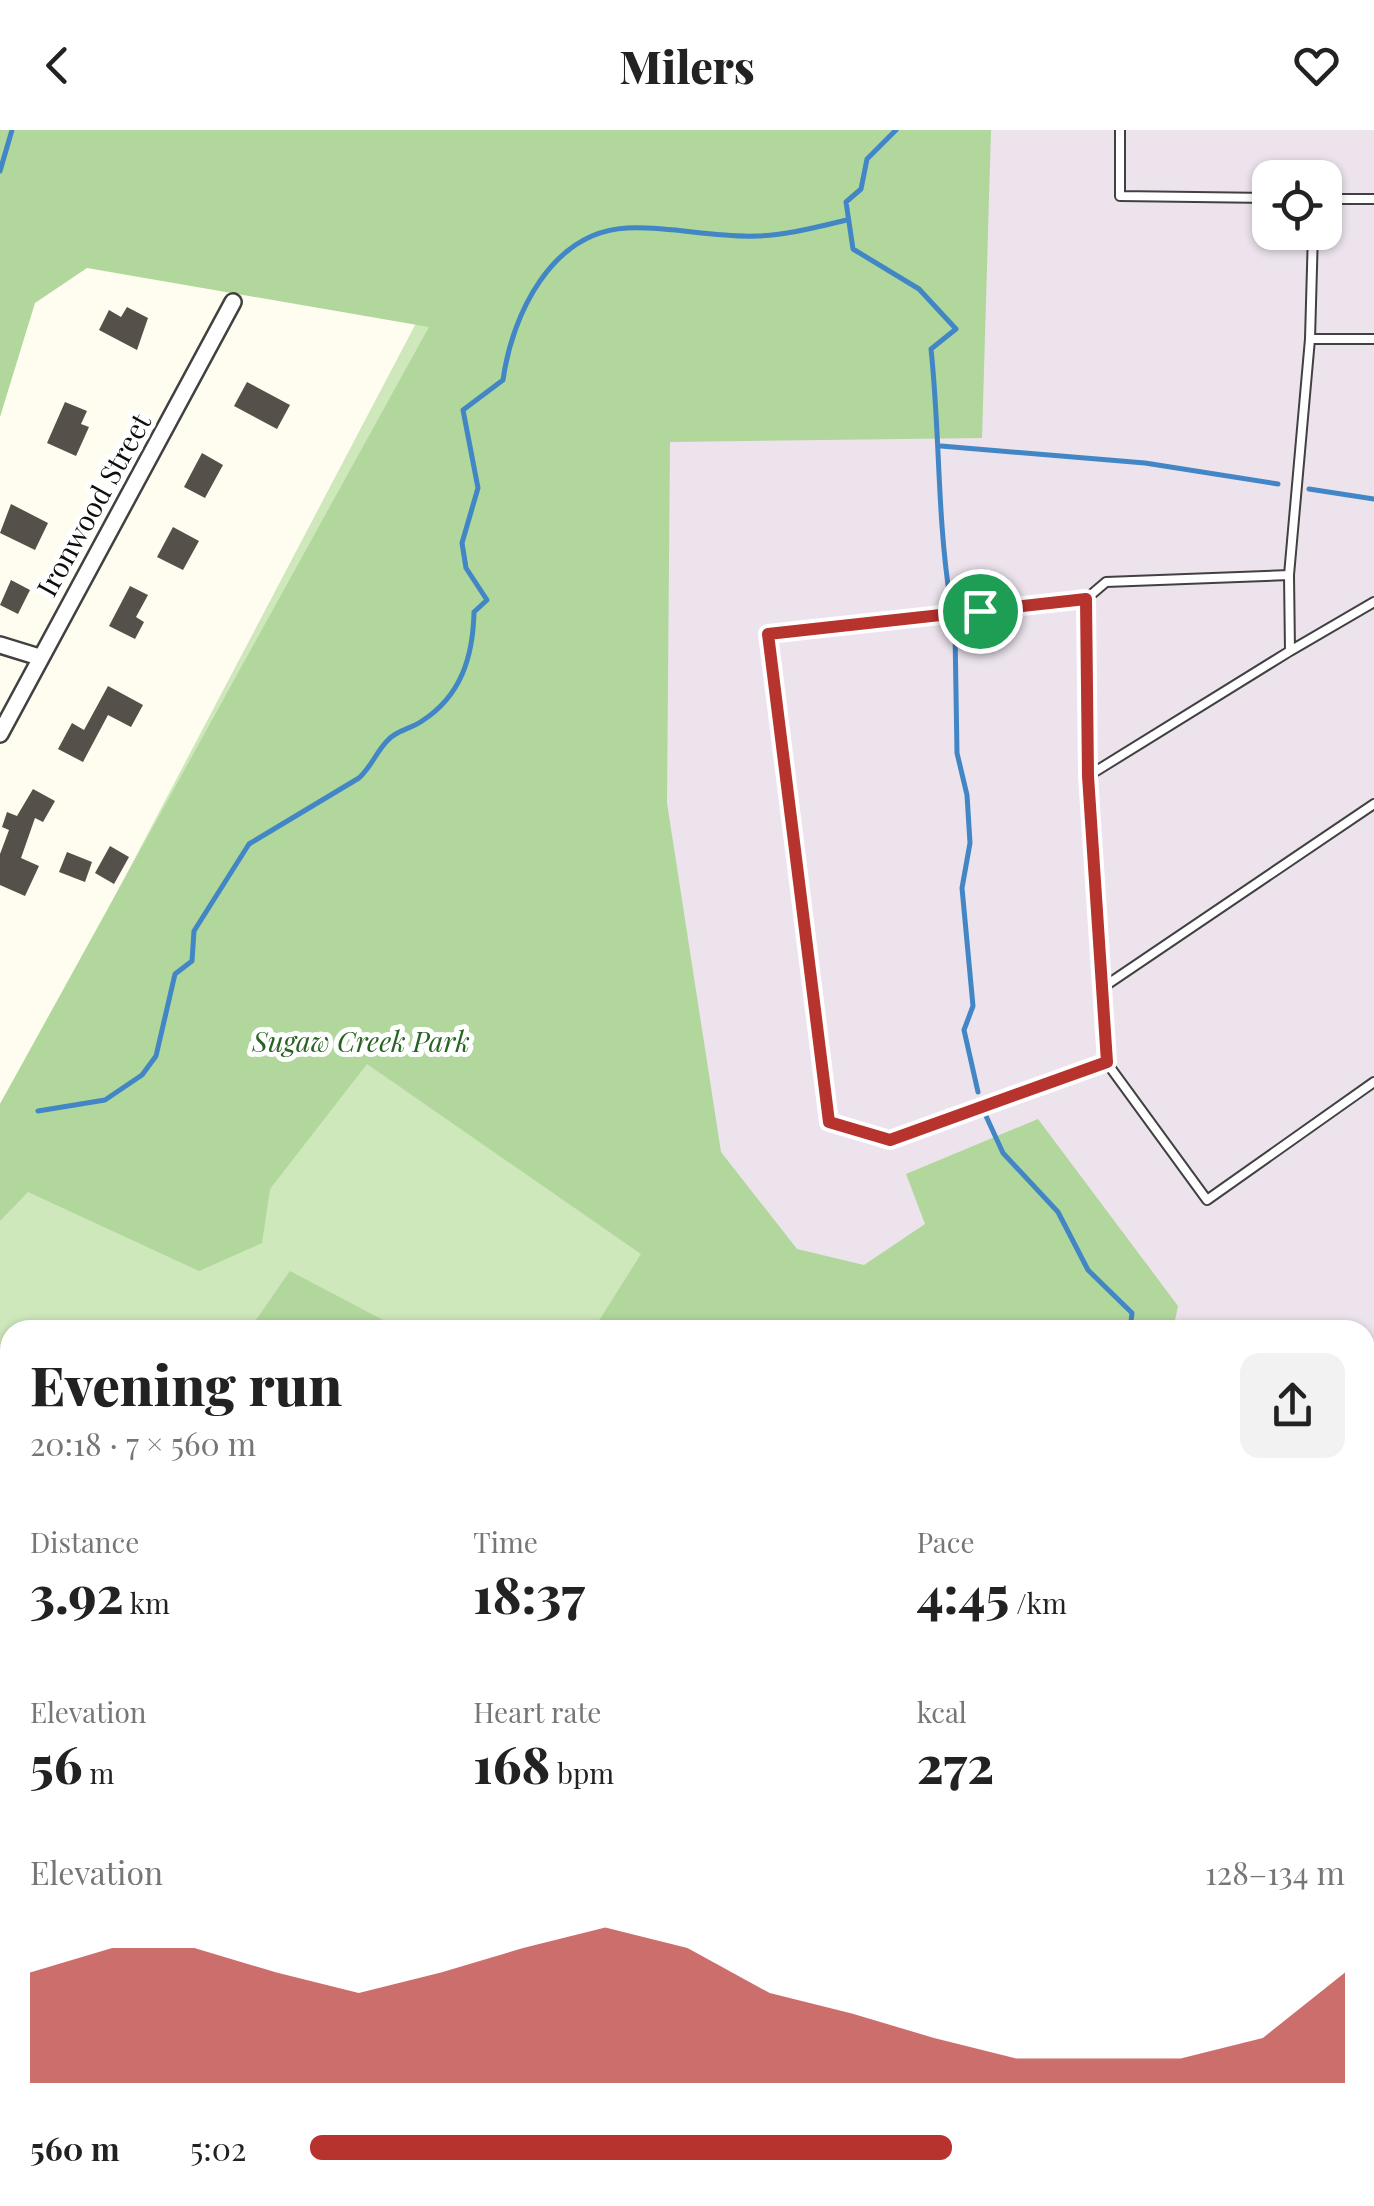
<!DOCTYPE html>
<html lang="en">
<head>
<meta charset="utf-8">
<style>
	:root { --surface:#fff; --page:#f2f2f2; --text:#222; --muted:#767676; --accent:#b7332e }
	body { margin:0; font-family:"Playfair Display",serif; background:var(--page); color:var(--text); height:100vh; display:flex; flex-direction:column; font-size:38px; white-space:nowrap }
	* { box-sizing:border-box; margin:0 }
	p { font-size:32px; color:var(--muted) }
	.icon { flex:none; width:55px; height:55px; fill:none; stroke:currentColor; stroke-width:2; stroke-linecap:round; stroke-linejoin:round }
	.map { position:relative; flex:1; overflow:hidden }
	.drawer { position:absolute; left:0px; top:1190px; width:1375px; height:888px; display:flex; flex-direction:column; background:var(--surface); border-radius:30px 30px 0 0; box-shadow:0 2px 8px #0004 }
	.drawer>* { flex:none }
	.controls { position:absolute; left:1252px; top:30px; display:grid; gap:20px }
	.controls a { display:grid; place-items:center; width:90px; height:90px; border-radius:20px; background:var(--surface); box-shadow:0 2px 8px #0004; font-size:50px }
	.pin { position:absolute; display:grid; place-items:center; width:85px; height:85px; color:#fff; margin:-42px; border:5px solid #fff; border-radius:50%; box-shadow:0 2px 10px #0007 }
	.round { display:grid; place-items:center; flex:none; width:105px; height:105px; border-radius:20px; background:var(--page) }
	.summary { display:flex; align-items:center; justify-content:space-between; height:170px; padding:0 30px }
	h1 { font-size:55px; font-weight:800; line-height:75px }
	.stats { display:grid; grid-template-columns:repeat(3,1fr); gap:15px; height:170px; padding:10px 30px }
	.stats div { display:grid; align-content:center }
	.stats b { font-size:50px; font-weight:800 }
	.stats small { font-size:28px; font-weight:400 }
	.stats p { font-size:28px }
	.chart { height:280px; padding:20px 30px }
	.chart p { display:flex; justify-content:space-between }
	.chart svg { width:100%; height:180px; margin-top:10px; fill:var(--accent); opacity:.7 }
	ul { padding:0 30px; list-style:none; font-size:32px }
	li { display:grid; grid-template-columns:160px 120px 1fr; align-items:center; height:75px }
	li i { height:25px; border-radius:12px; background:var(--accent) }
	header { display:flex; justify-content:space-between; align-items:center; height:130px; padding:0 30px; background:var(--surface); font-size:45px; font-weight:800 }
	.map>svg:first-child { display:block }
	.industrial { fill:#ece3ec; fill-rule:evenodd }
	.green { fill:#cee7bb }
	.forest { fill:#b1d79c }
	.pitch { fill:#e0efcd }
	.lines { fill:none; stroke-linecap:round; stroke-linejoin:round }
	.stream { stroke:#4386c6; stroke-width:5 }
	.building { fill:#56504b }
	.service-casing { stroke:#414141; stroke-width:12 }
	.minor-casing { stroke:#414141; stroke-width:20 }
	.service { stroke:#fff; stroke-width:8 }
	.minor { stroke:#fff; stroke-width:15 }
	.route-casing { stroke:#fff; stroke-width:20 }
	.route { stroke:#b7332e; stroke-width:12 }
	.labels { text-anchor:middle; stroke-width:10; stroke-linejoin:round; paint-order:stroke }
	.street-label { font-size:28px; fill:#0e0e0e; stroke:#fff }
	.park-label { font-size:28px; font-style:italic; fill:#296322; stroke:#fff }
</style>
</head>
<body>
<header><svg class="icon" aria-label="back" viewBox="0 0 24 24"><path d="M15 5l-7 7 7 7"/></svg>Milers<svg class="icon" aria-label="heart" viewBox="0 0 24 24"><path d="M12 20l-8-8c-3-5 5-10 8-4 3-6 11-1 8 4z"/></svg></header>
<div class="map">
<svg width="1374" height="2076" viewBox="0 0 1374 2076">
	<rect width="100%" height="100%" fill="#fefdf0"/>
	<!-- industrial -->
	<path class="industrial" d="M896 0H1374V1984L1365 1990V1200H885L734 1121 560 221ZM1270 48H1325V102H1270Z"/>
	<!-- green -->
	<path class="green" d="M173 0 561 221 734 1121 885 1200H10V2068H88L81 2076H0V974L85 823 424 178Z"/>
	<!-- forest -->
	<path class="forest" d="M0 0H991L982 308 670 312 667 673 721 1022 797 1119 864 1135 925 1094 906 1044 1038 989 1178 1176 1173 1200H593L641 1124 367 934 270 1059 262 1113 199 1141 28 1062 0 1091V974L429 197 87 138 35 173 0 287Z
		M290 1141 402 1200H249Z"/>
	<!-- pitch -->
	<path class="pitch" d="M10 1288V1524L0 1521V1293Z"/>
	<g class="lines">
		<!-- stream -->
		<path class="stream" d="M896 0 867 29 861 59 846 72 853 119 919 159 956 199 931 219C940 303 937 385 950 469
			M0 41 12 0
			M941 316 1145 333 1278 354
			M1309 359 1374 369
			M955 502 957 623 967 665 970 713 962 758 973 876 964 900 978 962
			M38 981 105 970 142 945 156 926 175 844 192 831 194 801 249 714 359 648C372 636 376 622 388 610 397 600 411 599 422 591 461 566 473 527 474 482L487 470 466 438 462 413 478 358 463 280 503 250C512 185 551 102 627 98 671 96 714 108 757 106 788 105 817 97 847 90
			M986 986 1003 1023 1058 1082 1088 1140 1132 1183 1130 1200
			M1265 2068 1268 2076"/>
	</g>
	<!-- building -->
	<path class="building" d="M127 177 148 188 137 220 99 200 109 180 121 187Z
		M247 252 290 275 277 299 234 276Z
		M65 272 87 281 81 294 89 297 76 326 47 313Z
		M202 323 223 335 205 368 184 357Z
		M11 374 48 393 35 420 0 403Z
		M173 397 199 411 183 440 157 427Z
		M11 450 30 460 18 484 0 475Z
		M130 456 148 465 136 487 144 492 135 509 109 496Z
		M108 556 143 575 131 597 108 585 83 632 58 619 72 593 84 600Z
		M33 659 55 671 43 692 35 688 21 728 39 736 25 766 0 755V724L9 700 2 697 7 682 17 686Z
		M110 716 129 727 114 754 95 743Z
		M67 722 92 732 85 752 59 742Z"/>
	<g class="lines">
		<!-- service casing -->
		<g class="service-casing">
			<path id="service" d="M1120 0V66L1270 68
				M1325 69H1374
				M1313 102 1310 209H1374
				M1289 445 1106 452 1086 469 1088 646 1290 521 1289 445 1310 209
				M1086 469 768 504 829 992 890 1010 1107 933 1088 646
				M1290 521 1374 472
				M1102 858 1374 674
				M1107 933 1207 1070 1374 952
				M1365 2060 1374 2048
				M1354 2076 1359 2068"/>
		</g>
		<!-- minor casing -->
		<g class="minor-casing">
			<path id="minor" d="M0 515 39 527
				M0 604 233 172
				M153 2076 163 2068
				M887 2076 902 2068"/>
		</g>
		<!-- service -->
		<use href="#service" class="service"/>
		<!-- minor -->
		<use href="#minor" class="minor"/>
	</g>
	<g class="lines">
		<!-- route casing -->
		<g class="route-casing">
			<path id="route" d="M1086 469 1088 646 1107 932 890 1010 829 992 768 504Z"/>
		</g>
		<!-- route -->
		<use href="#route" class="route"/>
	</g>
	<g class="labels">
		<!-- street labels -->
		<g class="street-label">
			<text transform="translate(94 375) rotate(-61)" y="10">Ironwood Street</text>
		</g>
		<!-- park labels -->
		<g class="park-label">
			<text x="361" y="922">Sugaw Creek Park</text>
		</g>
	</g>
</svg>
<div class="controls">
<a><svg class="icon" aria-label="locate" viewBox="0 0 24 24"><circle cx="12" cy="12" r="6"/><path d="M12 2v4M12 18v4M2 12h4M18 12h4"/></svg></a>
</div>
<div class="pin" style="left:980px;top:481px;background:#1e9e55"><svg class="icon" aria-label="arrive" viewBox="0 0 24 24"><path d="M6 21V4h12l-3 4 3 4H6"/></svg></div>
<section class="drawer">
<div class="summary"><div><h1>Evening run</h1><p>20:18 · 7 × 560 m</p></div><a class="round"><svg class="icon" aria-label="share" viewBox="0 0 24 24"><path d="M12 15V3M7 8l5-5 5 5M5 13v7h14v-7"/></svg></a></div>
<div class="stats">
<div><p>Distance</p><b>3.92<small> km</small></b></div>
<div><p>Time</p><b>18:37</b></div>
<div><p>Pace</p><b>4:45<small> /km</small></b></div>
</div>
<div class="stats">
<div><p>Elevation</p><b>56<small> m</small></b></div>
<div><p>Heart rate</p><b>168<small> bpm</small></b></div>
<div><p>kcal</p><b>272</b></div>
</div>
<div class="chart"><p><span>Elevation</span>128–134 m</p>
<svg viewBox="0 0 160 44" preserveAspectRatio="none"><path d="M0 44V17L10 11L20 11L30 17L40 22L50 17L60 11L70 6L80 11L90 22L100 27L110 33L120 38L130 38L140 38L150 33L160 17V44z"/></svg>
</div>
<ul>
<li><b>560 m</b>5:02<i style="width:62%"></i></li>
</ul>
</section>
</div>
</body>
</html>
